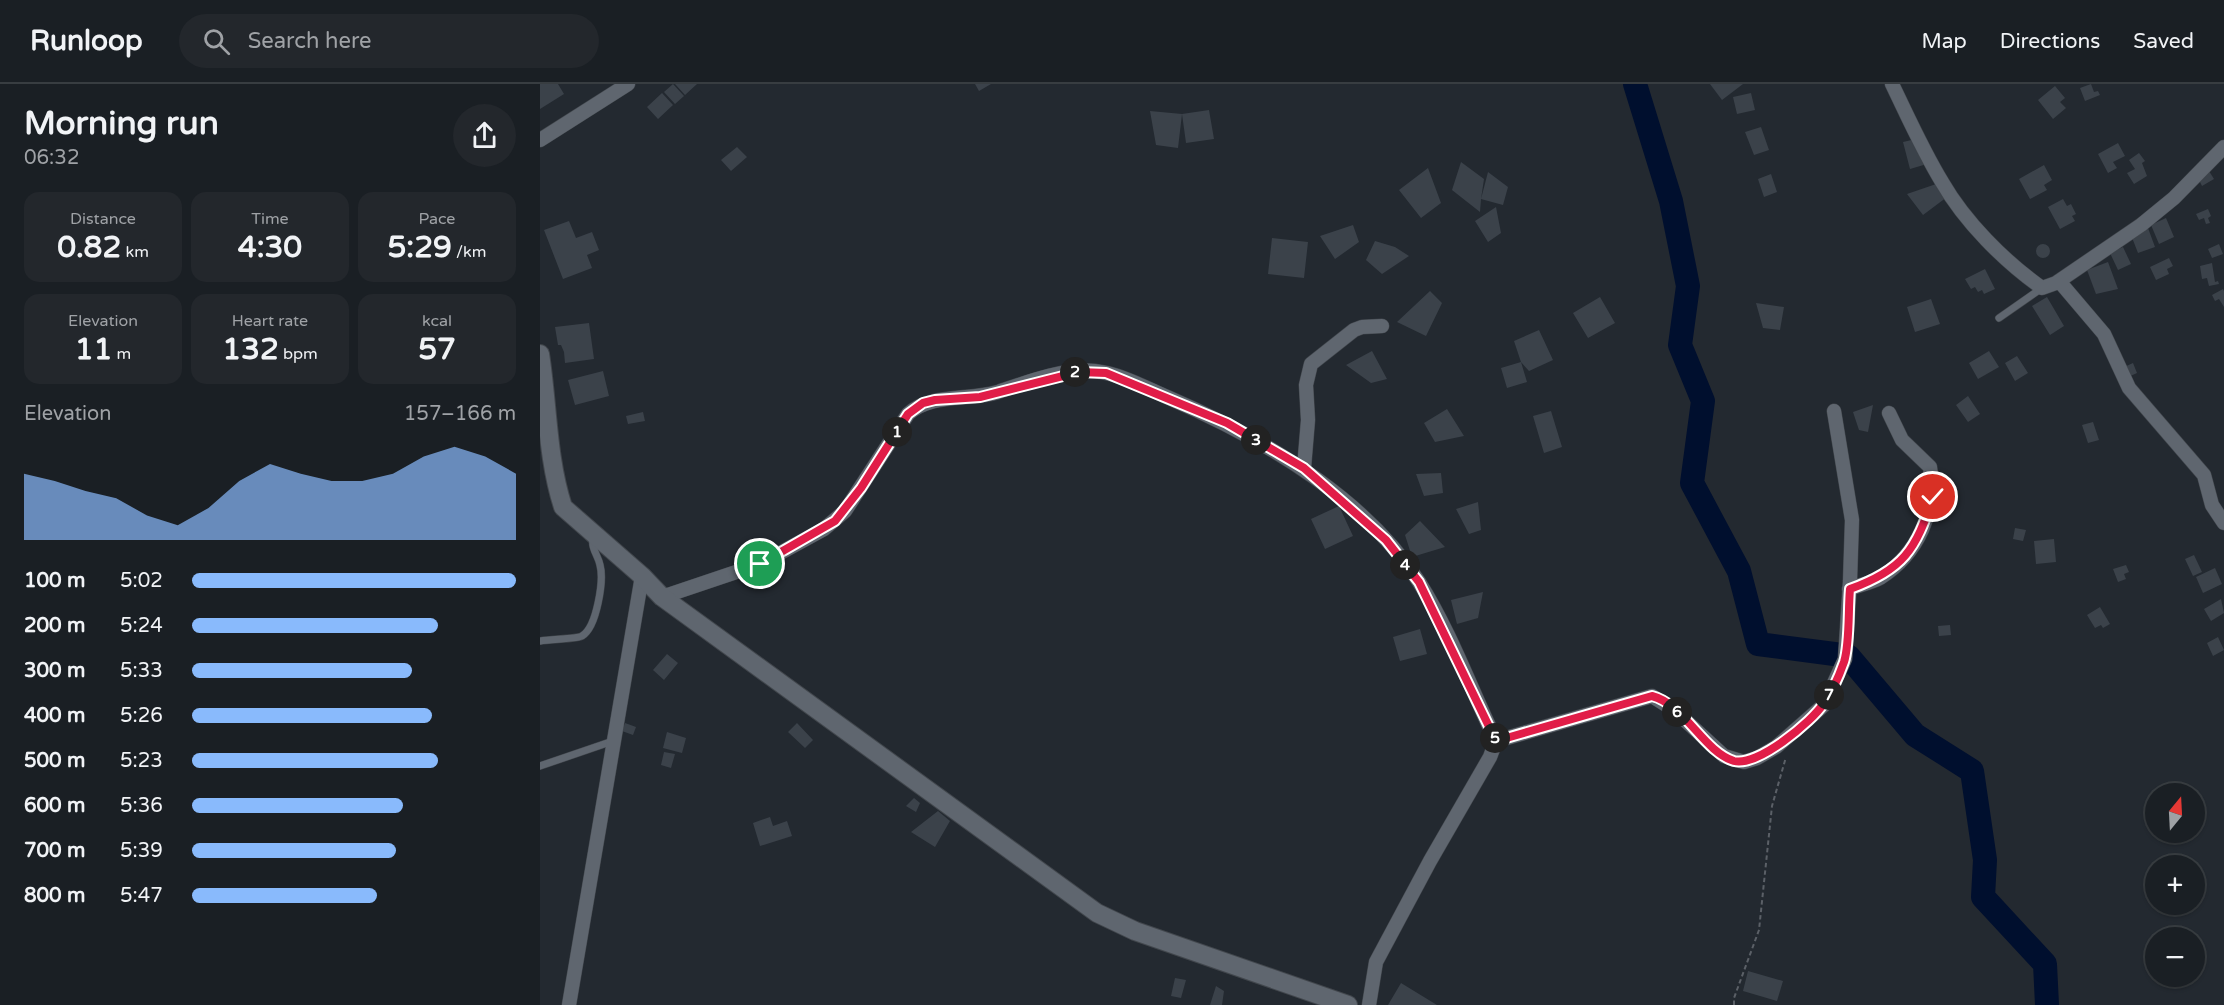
<!DOCTYPE html>
<html lang="en">
<head>
<meta charset="utf-8">
<style>
	:root { --surface:#1a1f24; --page:#23272c; --text:#f1f3f6; --muted:#9fa2a6; --line:#383d41; --accent:#89bafc }
	body { margin:0; font-family:"Varela Round",sans-serif; background:var(--page); color:var(--text); height:100vh; display:flex; flex-direction:column; font-size:22px; white-space:nowrap }
	* { box-sizing:border-box; margin:0 }
	p { font-size:20px; color:var(--muted) }
	.icon { flex:none; width:33px; height:33px; fill:none; stroke:currentColor; stroke-width:2; stroke-linecap:round; stroke-linejoin:round }
	.map { position:relative; flex:1; overflow:hidden }
	.details { display:flex; flex-direction:column; background:var(--surface); width:540px }
	.details>* { flex:none }
	.needle { width:39px; rotate:18deg }
	.controls { position:absolute; left:1605px; top:699px; display:grid; gap:12px }
	.controls a { display:grid; place-items:center; width:60px; height:60px; border-radius:50%; background:var(--surface); box-shadow:0 2px 4px #0004,0 0 0 2px var(--line); font-size:30px }
	.pin { position:absolute; display:grid; place-items:center; width:51px; height:51px; color:#fff; margin:-26px; border:3px solid #fff; border-radius:50%; box-shadow:0 2px 6px #0007 }
	.km { position:absolute; width:30px; height:30px; margin:-15px; border-radius:50%; background:#222; color:#fff; font-size:16px; line-height:30px; text-align:center }
	.round { display:grid; place-items:center; flex:none; width:63px; height:63px; border-radius:32px; background:var(--page) }
	.overview { display:flex; align-items:center; justify-content:space-between; height:102px; padding:0 24px }
	h1 { font-size:33px; font-weight:700; line-height:45px }
	.metrics { display:grid; grid-template-columns:repeat(3,1fr); gap:9px; height:102px; padding:6px 24px }
	.metrics div { display:grid; align-content:center; border-radius:15px; background:var(--page); text-align:center }
	.metrics b { font-size:30px; font-weight:700 }
	.metrics small { font-size:16px; font-weight:400 }
	.metrics p { font-size:16px }
	.chart { height:168px; padding:12px 24px }
	.chart p { display:flex; justify-content:space-between }
	.chart svg { width:100%; height:108px; margin-top:6px; fill:var(--accent); opacity:.7 }
	ul { padding:0 24px; list-style:none; font-size:20px }
	li { display:grid; grid-template-columns:96px 72px 1fr; align-items:center; height:45px }
	li i { height:15px; border-radius:8px; background:var(--accent) }
	header { display:flex; align-items:center; gap:36px; box-sizing:border-box; height:84px; padding:0 30px; background:var(--surface); border-bottom:2px solid var(--line) }
	header strong { font-size:28px }
	nav { display:flex; gap:33px; margin-inline-start:auto; font-size:21px }
	.search { width:420px; height:54px; background:var(--page); display:flex; align-items:center; gap:15px; box-sizing:border-box; padding:0 21px; border-radius:33px; color:var(--muted); font-size:22px }
	main { display:flex; flex:1; min-height:0 }
	.map>svg:first-child { display:block }
	.lines { fill:none; stroke-linecap:round; stroke-linejoin:round }
	.river { stroke:#000f2e; stroke-width:24 }
	.building { fill:#3b424a }
	.service-casing { stroke:#42474d; stroke-width:8 }
	.minor-casing { stroke:#42474d; stroke-width:15 }
	.tertiary-casing { stroke:#42474d; stroke-width:20 }
	.path { stroke:#5b6067; stroke-width:2; stroke-dasharray:4.5 3; stroke-linecap:butt }
	.service { stroke:#5f666f; stroke-width:7 }
	.minor { stroke:#5f666f; stroke-width:14 }
	.tertiary { stroke:#5f666f; stroke-width:18 }
	.route-casing { stroke:#fff; stroke-width:12 }
	.route { stroke:#e11d48; stroke-width:8 }
</style>
</head>
<body>
<header>
<strong>Runloop</strong>
<div class="search"><svg class="icon" aria-label="search" viewBox="0 0 24 24"><circle cx="10" cy="10" r="6"/><path d="M15 15l6 6"/></svg>Search here</div>
<nav><a>Map</a><a>Directions</a><a>Saved</a></nav>
</header>
<main>
<section class="details">
<div class="overview"><div><h1>Morning run</h1><p>06:32</p></div><a class="round"><svg class="icon" aria-label="share" viewBox="0 0 24 24"><path d="M12 15V3M7 8l5-5 5 5M5 13v7h14v-7"/></svg></a></div>
<div class="metrics">
<div><p>Distance</p><b>0.82<small> km</small></b></div>
<div><p>Time</p><b>4:30</b></div>
<div><p>Pace</p><b>5:29<small> /km</small></b></div>
</div>
<div class="metrics">
<div><p>Elevation</p><b>11<small> m</small></b></div>
<div><p>Heart rate</p><b>132<small> bpm</small></b></div>
<div><p>kcal</p><b>57</b></div>
</div>
<div class="chart"><p><span>Elevation</span>157–166 m</p>
<svg viewBox="0 0 160 44" preserveAspectRatio="none"><path d="M0 44V17L10 20L20 24L30 27L40 34L50 38L60 31L70 20L80 13L90 17L100 20L110 20L120 17L130 10L140 6L150 10L160 17V44z"/></svg>
</div>
<ul>
<li><b>100 m</b>5:02<i style="width:100%"></i></li>
<li><b>200 m</b>5:24<i style="width:76%"></i></li>
<li><b>300 m</b>5:33<i style="width:68%"></i></li>
<li><b>400 m</b>5:26<i style="width:74%"></i></li>
<li><b>500 m</b>5:23<i style="width:76%"></i></li>
<li><b>600 m</b>5:36<i style="width:65%"></i></li>
<li><b>700 m</b>5:39<i style="width:63%"></i></li>
<li><b>800 m</b>5:47<i style="width:57%"></i></li>
</ul>
</section>
<div class="map">
<svg width="1684" height="921" viewBox="0 0 1684 921">
	<rect width="100%" height="100%" fill="#232930"/>
	<g class="lines">
		<!-- river -->
		<path class="river" d="M1095 0 1131 117 1148 202 1140 261 1163 317 1152 399 1199 487 1218 560 1302 571
			M1309 573 1375 651 1432 687 1445 776 1443 813 1505 880 1507 921"/>
	</g>
	<!-- building -->
	<path class="building" d="M0 0H18L24 10 0 25Z
		M133 0 144 12 135 20 124 8Z
		M135 0H157L145 11Z
		M435 0H451L439 7Z
		M1170 0H1203L1182 16Z
		M1551 0 1554 8 1558 7 1560 11 1545 17 1540 4Z
		M1515 2 1525 14 1520 18 1526 24 1513 35 1498 16Z
		M122 9 133 21 118 35 107 23Z
		M1211 9 1215 26 1197 30 1193 13Z
		M669 26 674 55 646 59 642 30Z
		M610 27 642 30 638 64 616 61Z
		M1221 43 1229 66 1214 71 1205 48Z
		M1380 54 1387 80 1370 85 1363 58Z
		M1578 59 1585 72 1573 78 1577 84 1568 89 1558 70Z
		M197 63 207 73 191 87 181 76Z
		M1599 69 1605 77 1602 79 1607 92 1594 100 1587 89 1595 85 1589 76Z
		M921 78 944 95 941 115 948 88 968 103 963 121 941 115 940 128 912 106Z
		M1504 81 1512 96 1504 101 1507 106 1490 115 1479 95Z
		M888 84 901 119 881 134 859 106Z
		M1669 87 1674 95 1662 102 1658 94Z
		M1231 90 1237 108 1224 113 1218 95Z
		M1402 98 1407 113 1383 131 1367 110Z
		M1523 115 1527 122 1531 120 1536 130 1532 132 1535 137 1520 145 1508 123Z
		M956 123 961 149 948 158 935 137Z
		M1668 125 1671 132 1668 134 1670 139 1666 140 1664 134 1659 136 1656 130Z
		M1626 134 1634 153 1619 160 1611 141Z
		M29 137 36 154 52 148 59 166 47 171 52 184 23 195 4 146Z
		M813 141 819 158 795 175 780 152Z
		M1608 144 1615 163 1598 169 1591 151Z
		M732 154 768 158 764 194 728 190Z
		M835 157 855 163 869 172 842 190 826 176Z
		M1496 167a7 7 0 1 1 14 0a7 7 0 1 1-14 0Z
		M1679 160 1683 170 1672 174 1668 165Z
		M1583 163 1591 180 1578 186 1570 169Z
		M1629 174 1633 182 1627 185 1629 190 1616 196 1610 183Z
		M1568 178 1578 205 1556 210 1547 186Z
		M1672 179 1675 198 1678 197 1679 200 1669 202 1667 194 1662 195 1660 182Z
		M1445 185 1455 205 1444 210 1442 206 1438 208 1435 203 1431 205 1425 195Z
		M1683 205 1684 207V223L1679 215 1675 217 1672 211Z
		M890 207 902 219 886 252 857 238Z
		M1060 213 1075 239 1048 254 1033 229Z
		M1507 213 1524 242 1510 251 1492 222Z
		M1391 215 1400 240 1375 248 1367 223Z
		M1216 219 1244 223 1240 246 1223 244Z
		M49 239 54 275 25 279 24 268 21 261H18L15 243Z
		M999 246 1013 276 989 287 981 278 974 257Z
		M832 267 847 295 831 299 806 281Z
		M1449 267 1459 283 1438 295 1429 279Z
		M1477 272 1488 289 1475 297 1465 279Z
		M981 278 987 298 967 304 961 284Z
		M1593 279 1597 289 1586 294 1582 284Z
		M63 287 69 312 35 321 28 296Z
		M1428 312 1440 330 1428 338 1416 321Z
		M1333 321 1328 348 1319 346 1313 328Z
		M907 325 924 352 895 358 884 339Z
		M1011 327 1022 363 1004 369 993 332Z
		M103 328 105 337 88 340 86 332Z
		M1553 338 1559 356 1548 359 1542 341Z
		M901 389 903 409 884 412 876 390Z
		M938 418 941 446 929 450 916 425Z
		M799 422 813 452 785 465 771 435Z
		M880 437 905 463 872 473 865 451Z
		M1475 444 1486 446 1483 457 1473 455Z
		M1514 455 1516 478 1496 480 1494 457Z
		M1654 471 1662 488 1653 492 1645 475Z
		M1586 481 1589 488 1584 490 1586 495 1578 498 1573 485Z
		M1675 484 1682 500 1663 509 1656 493Z
		M943 508 938 534 917 540 911 516Z
		M1681 515 1684 529 1671 537 1664 525Z
		M1560 523 1570 540 1563 544 1561 541 1555 544 1547 531Z
		M1410 541 1411 551 1399 552 1398 542Z
		M880 545 887 570 860 577 853 553Z
		M1678 553 1684 566 1673 572 1667 559Z
		M127 570 138 579 124 596 113 586Z
		M85 639 96 643 93 651 82 647Z
		M257 639 273 656 265 664 248 648Z
		M127 648 146 654 142 669 123 664Z
		M124 668 135 670 131 684 121 681Z
		M374 714 380 719 376 728 366 722Z
		M398 727 410 737 395 763 371 748Z
		M230 733 233 742 247 737 252 752 220 762 213 739Z
		M1208 887 1243 897 1237 917 1203 907Z
		M635 894 646 896 641 914 631 912Z
		M861 899 897 921H848Z
		M676 902 684 907 682 921H670Z"/>
	<g class="lines">
		<!-- service casing -->
		<g class="service-casing">
			<path id="service" d="M1459 234 1502 204
				M0 557C8 555 38 555 42 552 57 543 64 496 60 481 58 471 51 465 53 454
				M0 682 73 657"/>
		</g>
		<!-- minor casing -->
		<g class="minor-casing">
			<path id="minor" d="M1352 0C1368 33 1383 67 1402 98 1425 138 1464 177 1502 204L1516 199 1601 141 1634 114 1684 63
				M0 56 88 0
				M1519 197 1564 250 1589 304 1664 391 1672 421 1684 439
				M764 384 768 336 766 301 771 280 814 246 822 243 842 242
				M1309 505C1319 501 1331 499 1340 494 1378 470 1397 427 1390 383L1362 356 1349 329
				M122 513 220 480 284 445 305 427 368 330C391 309 428 317 458 308 487 298 524 284 555 287 581 290 604 303 627 313 720 353 823 411 879 498 910 547 931 605 956 657L950 673 890 777 836 878 829 921
				M956 657 1112 612 1134 626 1184 672 1204 678 1217 674 1236 663 1284 621 1305 575 1310 497 1312 436 1294 327
				M29 921 102 492"/>
		</g>
		<!-- tertiary casing -->
		<g class="tertiary-casing">
			<path id="tertiary" d="M0 270C8 321 7 374 23 423L102 492 122 513 557 829 595 847 808 921"/>
		</g>
		<!-- path -->
		<path class="path" d="M1194 921V914L1219 846 1232 722 1246 673"/>
		<!-- service -->
		<use href="#service" class="service"/>
		<!-- minor -->
		<use href="#minor" class="minor"/>
		<!-- tertiary -->
		<use href="#tertiary" class="tertiary"/>
	</g>
	<g class="lines">
		<!-- route casing -->
		<g class="route-casing">
			<path id="route" d="M220 480 295 437 321 404 368 330 383 319 395 316 440 313 539 288 566 289 687 339 764 384 846 456 879 498 956 657 1112 612C1144 620 1164 668 1194 677 1217 683 1272 638 1284 619 1293 607 1299 592 1304 578 1310 559 1308 526 1310 505 1363 486 1376 466 1393 413"/>
		</g>
		<!-- route -->
		<use href="#route" class="route"/>
	</g>
</svg>
<div class="controls">
<a><svg class="needle" viewBox="-14 -14 28 28"><path d="M0-13l5 13h-10z" fill="#e53935"/><path d="M0 13l5-13h-10z" fill="#9fa2a6"/></svg></a>
<a>+</a>
<a>−</a>
</div>
<div class="pin" style="left:220px;top:480px;background:#1e9e55"><svg class="icon" aria-label="arrive" viewBox="0 0 24 24"><path d="M6 21V4h12l-3 4 3 4H6"/></svg></div>
<div class="pin" style="left:1393px;top:413px;background:#d93025"><svg class="icon" aria-label="check" viewBox="0 0 24 24"><path d="M5 12l5 5 9-10"/></svg></div>
<b class="km" style="left:357px;top:348px">1</b>
<b class="km" style="left:535px;top:288px">2</b>
<b class="km" style="left:716px;top:356px">3</b>
<b class="km" style="left:865px;top:481px">4</b>
<b class="km" style="left:955px;top:654px">5</b>
<b class="km" style="left:1137px;top:628px">6</b>
<b class="km" style="left:1289px;top:611px">7</b>
</div>
</main>
</body>
</html>
